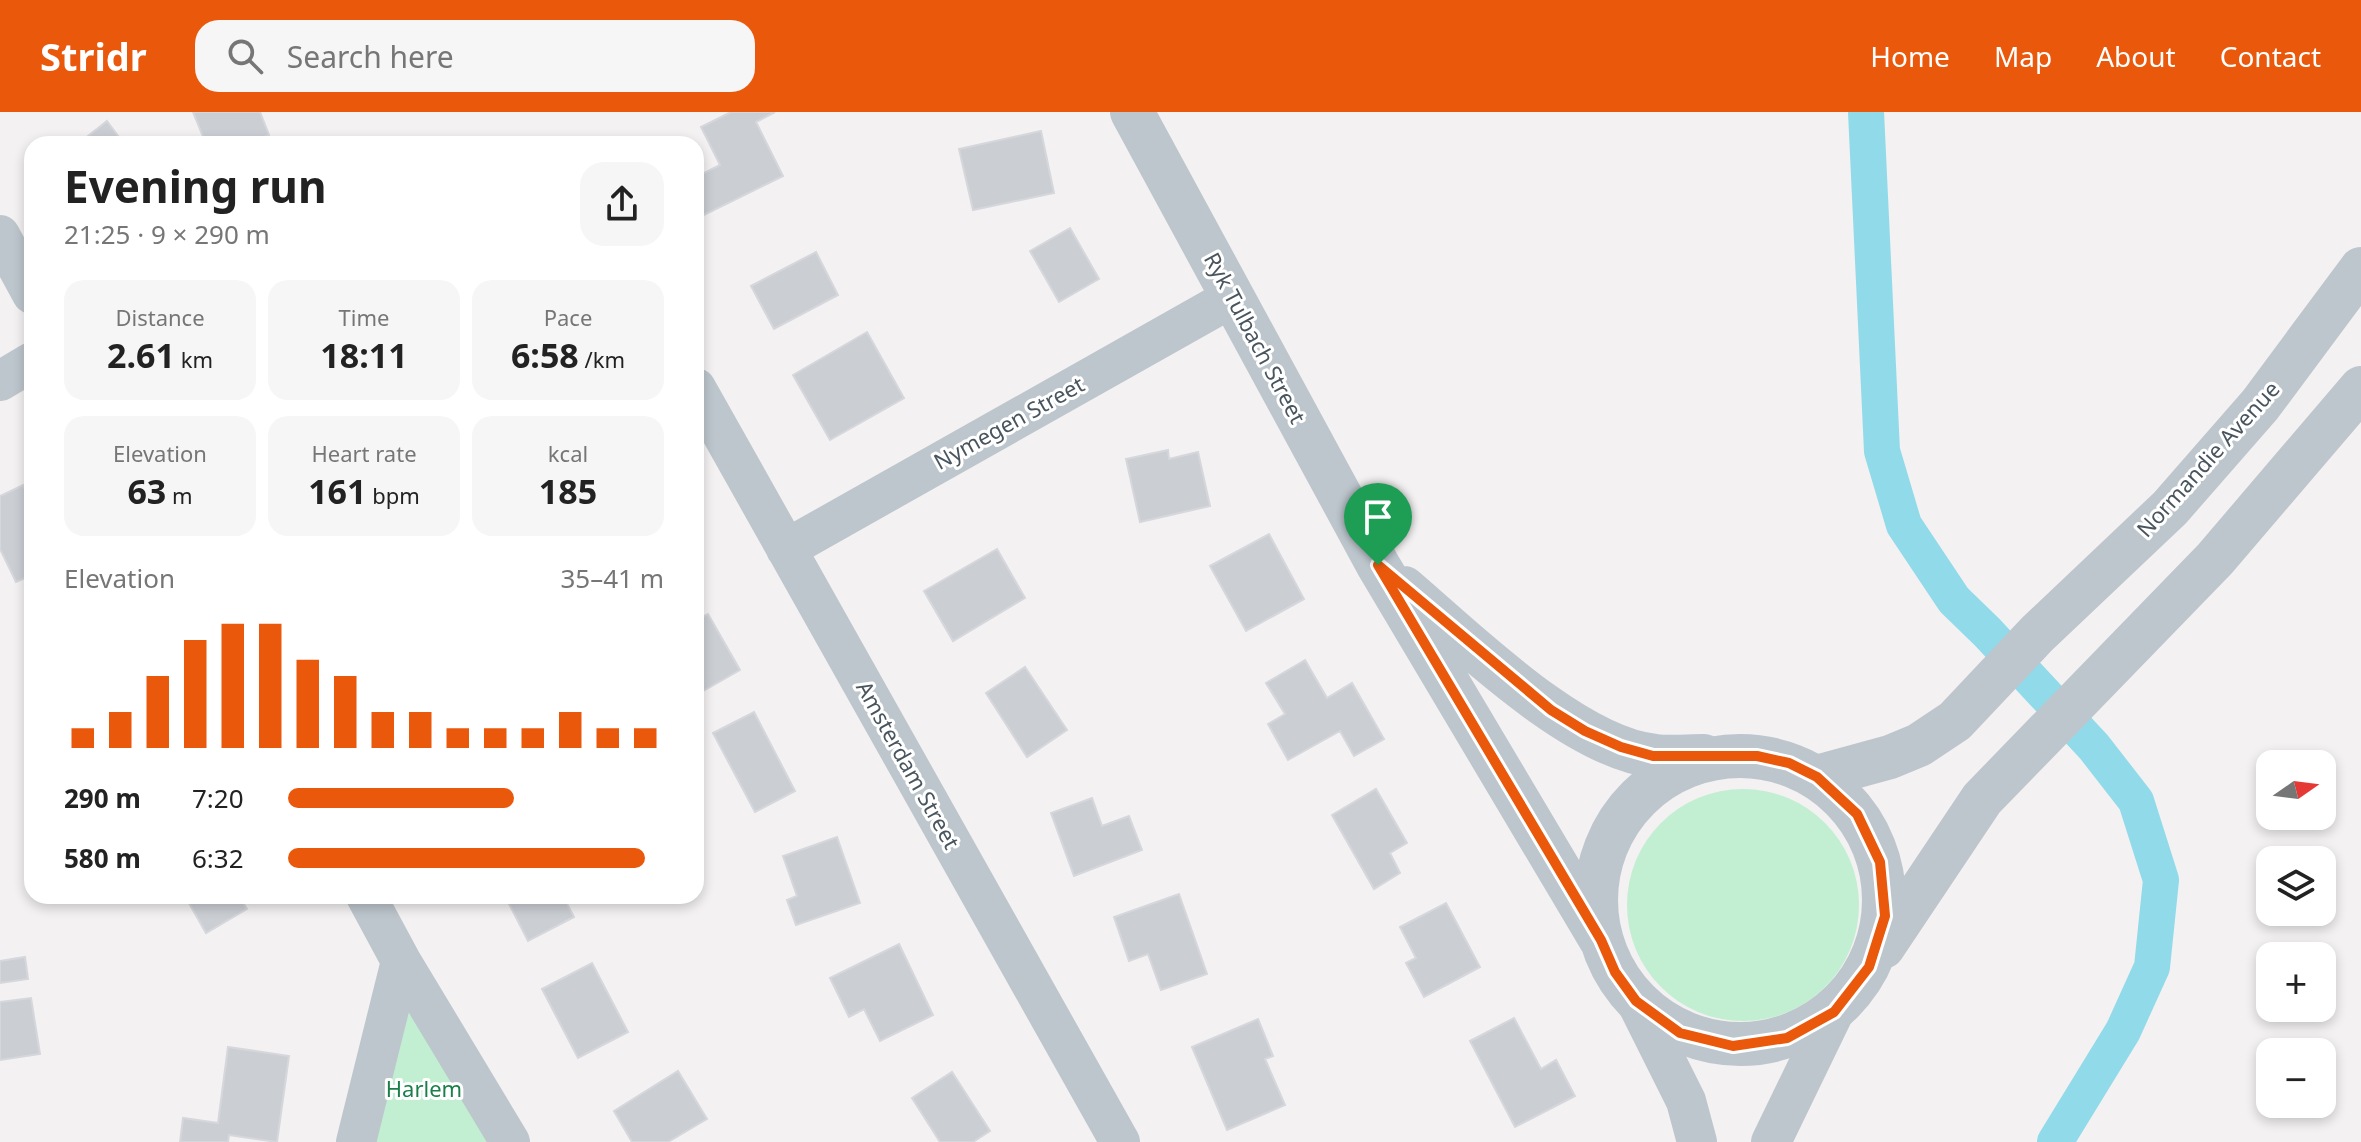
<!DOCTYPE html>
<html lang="en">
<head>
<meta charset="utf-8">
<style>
	:root { --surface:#fff; --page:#f6f6f6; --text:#222; --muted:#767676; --accent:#ea580c }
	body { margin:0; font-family:"Noto Sans",sans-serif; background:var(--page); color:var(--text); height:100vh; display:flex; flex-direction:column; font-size:30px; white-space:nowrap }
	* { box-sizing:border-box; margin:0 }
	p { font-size:26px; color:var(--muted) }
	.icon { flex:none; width:44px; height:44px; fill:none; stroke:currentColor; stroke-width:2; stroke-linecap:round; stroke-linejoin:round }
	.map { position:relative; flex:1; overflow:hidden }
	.drawer { position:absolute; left:24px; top:24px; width:680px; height:768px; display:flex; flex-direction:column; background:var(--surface); border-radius:24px; box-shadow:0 4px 12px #0003 }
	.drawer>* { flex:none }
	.needle { width:52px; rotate:76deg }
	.controls { position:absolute; left:2256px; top:638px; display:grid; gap:16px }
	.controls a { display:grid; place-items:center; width:80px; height:80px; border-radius:16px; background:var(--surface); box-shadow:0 4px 12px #0003; font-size:40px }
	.pin { position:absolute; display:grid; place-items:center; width:68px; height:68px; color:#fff; margin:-82px -34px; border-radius:50% 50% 50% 0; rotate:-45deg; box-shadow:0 0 8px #0007 }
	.pin .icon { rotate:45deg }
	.round { display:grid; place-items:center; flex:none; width:84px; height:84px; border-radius:24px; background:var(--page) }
	.summary { display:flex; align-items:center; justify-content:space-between; height:136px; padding:0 40px }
	h1 { font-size:44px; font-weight:700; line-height:60px }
	.stats { display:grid; grid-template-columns:repeat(3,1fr); gap:12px; height:136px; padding:8px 40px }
	.stats div { display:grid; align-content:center; border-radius:20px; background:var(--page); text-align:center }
	.stats b { font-size:34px; font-weight:700 }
	.stats small { font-size:22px; font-weight:400 }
	.stats p { font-size:22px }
	.chart { height:224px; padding:16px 40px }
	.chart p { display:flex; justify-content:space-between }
	.chart svg { width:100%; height:144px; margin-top:8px; stroke:var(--accent); stroke-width:6 }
	ul { padding:0 40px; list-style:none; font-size:26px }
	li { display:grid; grid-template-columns:128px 96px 1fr; align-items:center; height:60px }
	li i { height:20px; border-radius:10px; background:var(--accent) }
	header { display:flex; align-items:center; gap:48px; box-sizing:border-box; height:112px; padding:0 40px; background:var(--accent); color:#fff }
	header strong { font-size:38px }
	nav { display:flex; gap:44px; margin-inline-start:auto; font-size:28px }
	.search { width:560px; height:72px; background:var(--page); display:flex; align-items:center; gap:20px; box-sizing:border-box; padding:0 28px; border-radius:24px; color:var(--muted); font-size:30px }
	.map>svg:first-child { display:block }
	.green { fill:#c2efd2 }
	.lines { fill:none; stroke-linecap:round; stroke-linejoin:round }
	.canal { stroke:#90daea; stroke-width:36 }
	.building { fill:#cbced3; stroke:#d5d7dc; stroke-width:2 }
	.minor { stroke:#bdc6cd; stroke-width:40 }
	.tertiary { stroke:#bdc6cd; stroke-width:44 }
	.route-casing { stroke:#fff; stroke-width:16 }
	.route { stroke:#ea580c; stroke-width:10 }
	.labels { text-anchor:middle; stroke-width:6; stroke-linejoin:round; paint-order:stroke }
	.street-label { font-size:22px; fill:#49555e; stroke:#fff }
	.park-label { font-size:22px; fill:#1a7f49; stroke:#fff }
</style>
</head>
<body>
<header>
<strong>Stridr</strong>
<div class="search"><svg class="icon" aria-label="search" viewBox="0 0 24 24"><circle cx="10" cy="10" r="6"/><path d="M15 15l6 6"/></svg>Search here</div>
<nav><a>Home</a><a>Map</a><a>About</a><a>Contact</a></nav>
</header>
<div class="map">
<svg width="2361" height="1030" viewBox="0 0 2361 1030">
	<rect width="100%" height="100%" fill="#f3f1f1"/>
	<!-- green -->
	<path class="green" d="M1627 793a116 116 0 1 1 232 0a116 116 0 1 1-232 0Z
		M403 832 516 1030H356Z"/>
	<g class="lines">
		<!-- canal -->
		<path class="canal" d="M1866 0 1882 339 1904 413 1954 488 1987 520 2094 635 2136 689 2161 768 2152 855 2123 919 2055 1030"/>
	</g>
	<!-- building -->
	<path class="building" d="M193 0H260L269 23 248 32H206Z
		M731 0H775L756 10 783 64 704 103 696 87V65L720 53 701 15Z
		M107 9 124 32H78Z
		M1041 19 1054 81 973 98 959 37Z
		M1070 116 1099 167 1059 190 1030 139Z
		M816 140 838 183 774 217 751 174Z
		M867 220 904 286 830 328 793 263Z
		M1168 338 1169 347 1198 340 1210 394 1140 410 1126 347Z
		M23 373 32 391V463L16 470 0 437V384Z
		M1269 422 1304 487 1246 519 1210 454Z
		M997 437 1025 486 953 529 924 479Z
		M708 502 740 558 696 583V508Z
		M1305 548 1327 586 1352 571 1384 627 1354 644 1340 619 1288 648 1268 612 1285 602 1266 571Z
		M1025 555 1067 618 1027 645 986 581Z
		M754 600 795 679 755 700 713 621Z
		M1376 677 1407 731 1390 741 1400 761 1374 777 1332 703Z
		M1092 686 1102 714 1129 704 1142 738 1074 764 1051 701Z
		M837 725 860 791 796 813 787 788 797 784 783 744Z
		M1179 782 1207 862 1161 878 1148 842 1129 849 1114 805Z
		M185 784H239L247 797 206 821Z
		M505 784H563L574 805 528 829Z
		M1446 791 1480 855 1424 885 1406 851 1416 846 1400 815Z
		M899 832 933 903 880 929 864 897 849 905 830 866Z
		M25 845 28 867 0 871V849Z
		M592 851 628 920 578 946 542 877Z
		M31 886 40 942 0 948V890Z
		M1514 906 1541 957 1556 948 1575 984 1515 1015 1470 929Z
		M1258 907 1273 944 1265 947 1285 993 1227 1018 1192 935Z
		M228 935 289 944 277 1030 229 1023 228 1030H180L183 1006 218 1011Z
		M678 959 707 1007 668 1030H632L614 999Z
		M952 960 990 1019 973 1030H940L912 986Z"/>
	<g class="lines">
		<!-- minor -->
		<path class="minor" d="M0 123 32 182
			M0 269 32 250
			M696 276 1120 1030
			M786 437 1233 185
			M366 784 401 849 510 1030
			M1636 889 1686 989 1697 1030
			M356 1030 401 849
			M1771 1030 1834 900"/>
		<!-- tertiary -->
		<path class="tertiary" d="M1132 0 1378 453 1601 828
			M1404 476C1465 528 1574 636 1655 644 1671 646 1688 644 1704 644
			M1596 788a144 144 0 1 1 288 0a144 144 0 1 1-288 0Z
			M1817 665 1890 645 1919 633 1955 609 2037 522 2170 396 2260 293 2361 157
			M1883 835 1982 687 2215 447 2361 276"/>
	</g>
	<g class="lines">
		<!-- route casing -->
		<g class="route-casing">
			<path id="route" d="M1378 453 1551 598 1585 619 1621 635 1653 644H1757L1789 651 1817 665 1857 702 1880 750 1885 804 1869 855 1834 900 1787 926 1733 934 1680 921 1636 889 1615 860 1601 828Z"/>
		</g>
		<!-- route -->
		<use href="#route" class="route"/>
	</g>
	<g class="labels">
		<!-- street labels -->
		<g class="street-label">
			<text transform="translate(1255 226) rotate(62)" y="8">Ryk Tulbach Street</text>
			<text transform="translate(1009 311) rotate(-29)" y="8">Nymegen Street</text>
			<text transform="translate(2208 347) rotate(-48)" y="8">Normandie Avenue</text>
			<text transform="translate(908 653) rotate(61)" y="8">Amsterdam Street</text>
		</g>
		<!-- park labels -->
		<g class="park-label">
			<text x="424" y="985">Harlem</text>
		</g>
	</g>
</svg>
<div class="controls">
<a><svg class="needle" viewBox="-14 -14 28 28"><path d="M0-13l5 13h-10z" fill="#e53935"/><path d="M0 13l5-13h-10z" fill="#767676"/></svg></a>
<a><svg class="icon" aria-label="layers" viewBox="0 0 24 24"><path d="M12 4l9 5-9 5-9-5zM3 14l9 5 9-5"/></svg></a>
<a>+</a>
<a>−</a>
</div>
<div class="pin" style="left:1378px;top:453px;background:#1e9e55"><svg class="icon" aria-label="arrive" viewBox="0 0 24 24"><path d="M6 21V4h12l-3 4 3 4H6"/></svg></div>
<section class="drawer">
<div class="summary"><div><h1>Evening run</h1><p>21:25 · 9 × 290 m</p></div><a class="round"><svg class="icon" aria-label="share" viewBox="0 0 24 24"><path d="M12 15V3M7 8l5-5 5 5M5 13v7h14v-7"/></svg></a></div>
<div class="stats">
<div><p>Distance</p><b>2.61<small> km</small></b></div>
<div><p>Time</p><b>18:11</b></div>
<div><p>Pace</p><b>6:58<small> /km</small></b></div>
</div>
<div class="stats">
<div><p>Elevation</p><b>63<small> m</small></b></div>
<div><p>Heart rate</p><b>161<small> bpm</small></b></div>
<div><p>kcal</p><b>185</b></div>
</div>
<div class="chart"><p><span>Elevation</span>35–41 m</p>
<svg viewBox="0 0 160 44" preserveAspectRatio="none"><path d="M5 44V38M15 44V33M25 44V22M35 44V11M45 44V6M55 44V6M65 44V17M75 44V22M85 44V33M95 44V33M105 44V38M115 44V38M125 44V38M135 44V33M145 44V38M155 44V38"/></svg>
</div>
<ul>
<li><b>290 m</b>7:20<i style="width:60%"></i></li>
<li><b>580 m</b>6:32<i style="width:95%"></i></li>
</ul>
</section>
</div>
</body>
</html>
